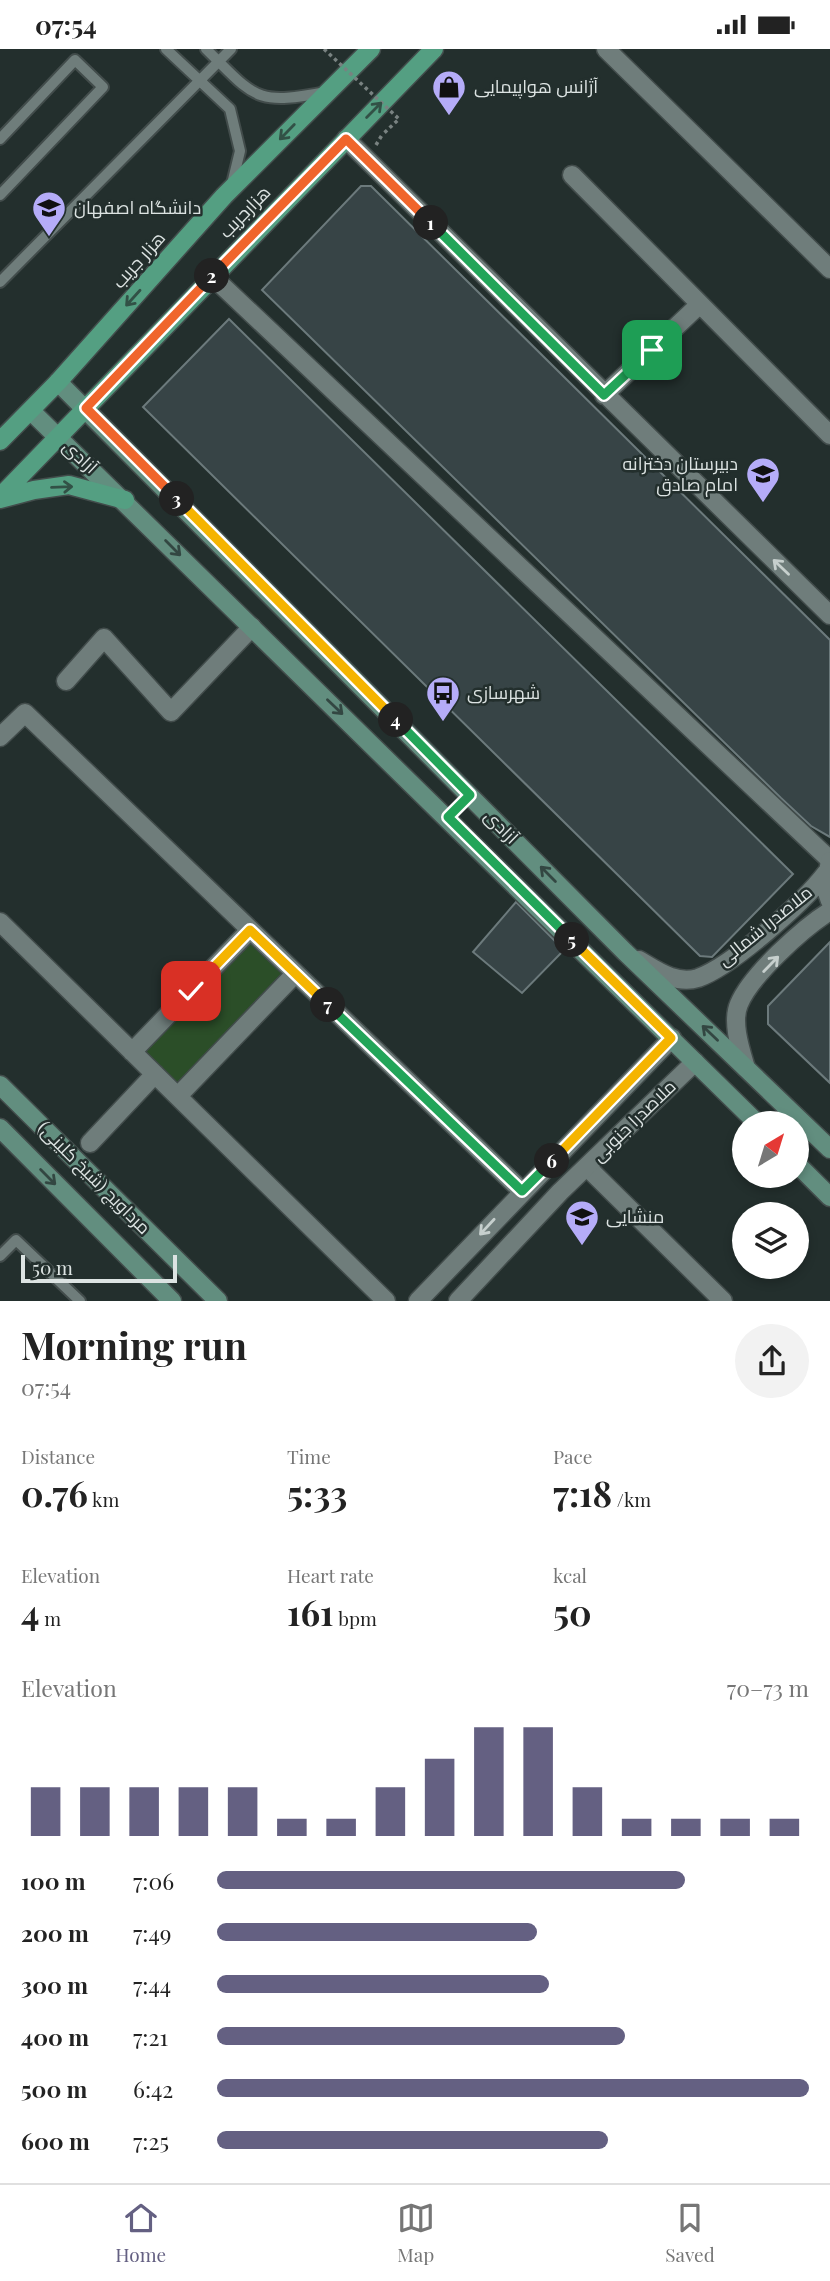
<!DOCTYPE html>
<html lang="en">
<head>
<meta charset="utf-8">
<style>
	:root { --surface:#fff; --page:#f2f2f2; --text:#222; --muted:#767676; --line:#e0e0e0; --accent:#646082 }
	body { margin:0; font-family:"Playfair Display",Cairo,serif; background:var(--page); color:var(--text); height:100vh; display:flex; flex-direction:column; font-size:26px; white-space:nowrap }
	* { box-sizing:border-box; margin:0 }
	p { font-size:23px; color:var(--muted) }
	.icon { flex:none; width:38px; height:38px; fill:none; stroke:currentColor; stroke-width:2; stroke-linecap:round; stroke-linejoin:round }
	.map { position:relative; height:1252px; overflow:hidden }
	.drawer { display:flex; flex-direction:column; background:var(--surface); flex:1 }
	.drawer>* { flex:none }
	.needle { width:46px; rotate:38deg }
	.buttons { position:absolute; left:732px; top:1062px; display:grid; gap:14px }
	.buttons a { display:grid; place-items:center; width:77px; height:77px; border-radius:50%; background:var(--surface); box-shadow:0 4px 10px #0003; font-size:35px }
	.scale { position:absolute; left:21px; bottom:18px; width:156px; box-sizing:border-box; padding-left:7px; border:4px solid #dce3e2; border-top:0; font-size:19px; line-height:24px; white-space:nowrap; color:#dce3e2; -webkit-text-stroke:5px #232f2d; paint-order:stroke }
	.pin { position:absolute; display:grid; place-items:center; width:60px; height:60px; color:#fff; margin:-30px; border-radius:14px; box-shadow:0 4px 10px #0006 }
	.km { position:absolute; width:35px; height:35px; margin:-18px; border-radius:50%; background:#222; color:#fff; font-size:19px; line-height:35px; text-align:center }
	.round { display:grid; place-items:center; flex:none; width:74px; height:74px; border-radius:37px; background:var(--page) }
	.head { display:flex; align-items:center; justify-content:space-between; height:119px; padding:0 21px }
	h1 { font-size:38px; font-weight:700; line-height:52px }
	.metrics { display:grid; grid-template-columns:repeat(3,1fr); gap:10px; height:119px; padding:7px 21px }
	.metrics div { display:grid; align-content:center }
	.metrics b { font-size:35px; font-weight:700 }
	.metrics small { font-size:19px; font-weight:400 }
	.metrics p { font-size:19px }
	.chart { height:196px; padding:14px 21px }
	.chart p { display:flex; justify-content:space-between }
	.chart svg { width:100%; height:126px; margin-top:7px; stroke:var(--accent); stroke-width:6 }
	ul { padding:0 21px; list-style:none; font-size:23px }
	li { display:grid; grid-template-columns:112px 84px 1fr; align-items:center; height:52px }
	li i { height:18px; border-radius:9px; background:var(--accent) }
	.status { display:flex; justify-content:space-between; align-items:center; height:49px; padding:0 35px; background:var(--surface); direction:ltr }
	.status svg { height:19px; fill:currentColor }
	.tab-bar { display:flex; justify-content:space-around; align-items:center; height:98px; border-top:2px solid var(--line); background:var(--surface); font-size:19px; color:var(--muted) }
	.tab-bar a { display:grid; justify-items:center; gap:4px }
	.tab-bar .active { color:var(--accent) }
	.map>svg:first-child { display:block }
	.green { fill:#2b4e28 }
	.building { fill:#374446; stroke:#6c7a7c; stroke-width:2 }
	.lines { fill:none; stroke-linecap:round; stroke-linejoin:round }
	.service-casing { stroke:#424c4b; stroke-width:14 }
	.minor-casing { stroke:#424c4b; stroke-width:21 }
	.tertiary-casing { stroke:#424c4b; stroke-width:21 }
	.secondary-casing { stroke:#424c4b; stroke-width:21 }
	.primary-casing { stroke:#424c4b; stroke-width:21 }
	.path { stroke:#798281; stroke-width:3.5; stroke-dasharray:3.5 3.5; stroke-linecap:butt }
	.service { stroke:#6f7d7b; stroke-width:10 }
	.minor { stroke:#6f7d7b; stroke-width:18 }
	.tertiary { stroke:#6f7d7b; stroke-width:18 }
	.secondary { stroke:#628e7f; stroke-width:18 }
	.primary { stroke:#549f82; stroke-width:18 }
	.path-bridge { stroke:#798281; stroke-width:3.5; stroke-dasharray:3.5 3.5; stroke-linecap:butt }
	.oneway { stroke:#325146 }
	.oneway2 { stroke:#334742 }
	.oneway3 { stroke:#c6cfcd }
	.split-1-casing { stroke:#fff; stroke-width:14 }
	.split-2-casing { stroke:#fff; stroke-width:14 }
	.split-3-casing { stroke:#fff; stroke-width:14 }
	.split-4-casing { stroke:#fff; stroke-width:14 }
	.split-5-casing { stroke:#fff; stroke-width:14 }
	.split-6-casing { stroke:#fff; stroke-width:14 }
	.split-7-casing { stroke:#fff; stroke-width:14 }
	.split-8-casing { stroke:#fff; stroke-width:14 }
	.split-1 { stroke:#22a559; stroke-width:9 }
	.split-2 { stroke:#f0652b; stroke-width:9 }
	.split-3 { stroke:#f0652b; stroke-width:9 }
	.split-4 { stroke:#f5b400; stroke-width:9 }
	.split-5 { stroke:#22a559; stroke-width:9 }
	.split-6 { stroke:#f5b400; stroke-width:9 }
	.split-7 { stroke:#22a559; stroke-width:9 }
	.split-8 { stroke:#f5b400; stroke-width:9 }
	.labels { text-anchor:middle; stroke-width:5; stroke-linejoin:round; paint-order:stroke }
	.poi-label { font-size:18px; fill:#dce3e2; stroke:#232f2d; text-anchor:start }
	.street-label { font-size:18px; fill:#dce3e2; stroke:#232f2d }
</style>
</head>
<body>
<div class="status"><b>07:54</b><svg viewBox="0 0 49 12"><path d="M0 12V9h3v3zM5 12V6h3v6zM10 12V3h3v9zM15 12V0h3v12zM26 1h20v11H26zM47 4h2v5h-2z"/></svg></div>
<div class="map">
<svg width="830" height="1252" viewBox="0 0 830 1252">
	<rect width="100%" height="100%" fill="#232f2d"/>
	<!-- green -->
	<path class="green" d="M250 881 295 925 178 1047 132 1003Z"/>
	<!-- building -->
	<path class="building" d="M361 137H371L830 591V788L811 777 781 749 262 241Z
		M229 270 793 825 712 908 700 907 143 358Z
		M516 853 564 901 522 944 473 903Z
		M830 893V1034L768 975V957Z"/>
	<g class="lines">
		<!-- service casing -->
		<g class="service-casing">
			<path id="service" d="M166 0 230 60 240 102 232 135
				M206 0C255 48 254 57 326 43
				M0 90 75 11 103 38 0 146
				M0 233 231 0
				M0 1207 16 1191 80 1252"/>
		</g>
		<!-- minor casing -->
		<g class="minor-casing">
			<path id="minor" d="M606 0 830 220
				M346 90 830 566
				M572 126 830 386
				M212 227 830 811
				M604 346 700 255
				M66 632 104 589 171 663 252 578
				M0 688 25 664 522 1142
				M0 873 386 1252
				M132 1003 250 881
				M178 1047 295 925
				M90 1094 155 1025
				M587 1118 723 1252"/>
		</g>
		<!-- tertiary casing -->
		<g class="tertiary-casing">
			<path id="tertiary" d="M830 812 825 838 830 852
				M639 911C656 921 676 936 698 929 732 917 804 853 826 824
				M746 1019C741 1002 731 973 739 955 751 926 803 879 830 862
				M418 1252 672 989
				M458 1252 560 1143 695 1013"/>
		</g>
		<!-- secondary casing -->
		<g class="secondary-casing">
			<path id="secondary" d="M58 333 625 903 830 1100
				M31 362 757 1074
				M0 1036 218 1252
				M0 1079 172 1252
				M796 1114 830 1148"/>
		</g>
		<!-- primary casing -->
		<g class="primary-casing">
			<path id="primary" d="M0 392 58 333 224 147 371 0
				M0 448 434 0
				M0 450 34 441 69 436 125 451"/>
		</g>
		<!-- path -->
		<path class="path" d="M376 96 382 86"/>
		<!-- service -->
		<use href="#service" class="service"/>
		<!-- minor -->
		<use href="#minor" class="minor"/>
		<!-- tertiary -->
		<use href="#tertiary" class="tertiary"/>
		<!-- secondary -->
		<use href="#secondary" class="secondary"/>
		<!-- primary -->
		<use href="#primary" class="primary"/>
		<!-- path-bridge -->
		<path class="path-bridge" d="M324 0 399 70 382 86"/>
	</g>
	<!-- one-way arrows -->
	<defs><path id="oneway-shaft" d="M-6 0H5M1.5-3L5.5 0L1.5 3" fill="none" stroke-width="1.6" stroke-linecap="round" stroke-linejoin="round" transform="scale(1.75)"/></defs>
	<g class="oneway">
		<use href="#oneway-shaft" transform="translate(374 61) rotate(-45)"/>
		<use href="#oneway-shaft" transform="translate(287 83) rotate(134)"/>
		<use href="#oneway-shaft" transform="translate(133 249) rotate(132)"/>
		<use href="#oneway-shaft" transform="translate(62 438) rotate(-2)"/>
	</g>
	<g class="oneway2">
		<use href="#oneway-shaft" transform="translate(173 499) rotate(45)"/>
		<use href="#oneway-shaft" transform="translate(335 658) rotate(44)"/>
		<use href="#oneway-shaft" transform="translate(548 825) rotate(-135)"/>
		<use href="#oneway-shaft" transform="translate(710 984) rotate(-136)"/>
		<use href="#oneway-shaft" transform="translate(48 1128) rotate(45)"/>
	</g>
	<g class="oneway3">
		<use href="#oneway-shaft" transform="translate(781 518) rotate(-136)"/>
		<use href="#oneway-shaft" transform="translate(771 915) rotate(-46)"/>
		<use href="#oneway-shaft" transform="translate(487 1178) rotate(133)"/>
	</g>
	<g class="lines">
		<!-- split-1 casing -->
		<g class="split-1-casing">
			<path id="split-1" d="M431 174 604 346 652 301"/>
		</g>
		<!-- split-2 casing -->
		<g class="split-2-casing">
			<path id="split-2" d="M212 227 346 90 431 174"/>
		</g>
		<!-- split-3 casing -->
		<g class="split-3-casing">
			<path id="split-3" d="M177 450 86 359 212 227"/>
		</g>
		<!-- split-4 casing -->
		<g class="split-4-casing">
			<path id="split-4" d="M177 450 396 671"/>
		</g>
		<!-- split-5 casing -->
		<g class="split-5-casing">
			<path id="split-5" d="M396 671 470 746 448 768 572 891"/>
		</g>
		<!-- split-6 casing -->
		<g class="split-6-casing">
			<path id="split-6" d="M552 1112 671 989 572 891"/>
		</g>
		<!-- split-7 casing -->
		<g class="split-7-casing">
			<path id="split-7" d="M328 956 522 1142 552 1112"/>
		</g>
		<!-- split-8 casing -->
		<g class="split-8-casing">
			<path id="split-8" d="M191 942 250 881 328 956"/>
		</g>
		<!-- split-1 -->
		<use href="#split-1" class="split-1"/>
		<!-- split-2 -->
		<use href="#split-2" class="split-2"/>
		<!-- split-3 -->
		<use href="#split-3" class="split-3"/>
		<!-- split-4 -->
		<use href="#split-4" class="split-4"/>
		<!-- split-5 -->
		<use href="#split-5" class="split-5"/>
		<!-- split-6 -->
		<use href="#split-6" class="split-6"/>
		<!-- split-7 -->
		<use href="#split-7" class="split-7"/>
		<!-- split-8 -->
		<use href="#split-8" class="split-8"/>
	</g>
	<!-- icons -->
	<defs>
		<g id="shop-pin" transform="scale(1.75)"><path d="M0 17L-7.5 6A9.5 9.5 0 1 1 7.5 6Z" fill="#b5acf8" stroke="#232f2d"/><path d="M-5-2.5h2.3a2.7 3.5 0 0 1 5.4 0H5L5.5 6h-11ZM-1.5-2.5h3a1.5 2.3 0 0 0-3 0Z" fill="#111"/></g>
		<g id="university-pin" transform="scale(1.75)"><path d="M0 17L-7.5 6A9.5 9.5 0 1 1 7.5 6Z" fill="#b5acf8" stroke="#232f2d"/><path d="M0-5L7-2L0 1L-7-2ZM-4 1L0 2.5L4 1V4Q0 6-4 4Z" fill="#111"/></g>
		<g id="school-pin" transform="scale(1.75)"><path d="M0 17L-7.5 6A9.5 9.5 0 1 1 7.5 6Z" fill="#b5acf8" stroke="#232f2d"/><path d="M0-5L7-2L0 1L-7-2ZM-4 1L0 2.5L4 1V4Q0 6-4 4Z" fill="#111"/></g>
		<g id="bus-pin" transform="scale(1.75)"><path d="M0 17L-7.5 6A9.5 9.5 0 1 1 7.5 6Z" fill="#b5acf8" stroke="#232f2d"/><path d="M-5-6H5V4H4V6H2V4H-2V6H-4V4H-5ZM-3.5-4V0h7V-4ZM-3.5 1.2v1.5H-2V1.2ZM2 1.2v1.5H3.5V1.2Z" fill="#111"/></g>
	</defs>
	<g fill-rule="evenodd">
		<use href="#shop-pin" x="449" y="38"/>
		<use href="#university-pin" x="49" y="159"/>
		<use href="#school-pin" x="763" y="425"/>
		<use href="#bus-pin" x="443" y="644"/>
		<use href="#school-pin" x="582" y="1168"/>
	</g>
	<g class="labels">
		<!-- poi labels -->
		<g class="poi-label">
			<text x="474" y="44">آژانس هواپیمایی</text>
			<text x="74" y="165">دانشگاه اصفهان</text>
			<text x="738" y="421" text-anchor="end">دبیرستان دخترانه<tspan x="738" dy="21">امام صادق</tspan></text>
			<text x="467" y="650">شهرسازی</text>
			<text x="606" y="1174">منشایی</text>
		</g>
		<!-- street labels -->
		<g class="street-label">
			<text transform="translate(245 163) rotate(-46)" y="6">هزارجریب</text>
			<text transform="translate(139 211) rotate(-48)" y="6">هزار جریب</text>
			<text transform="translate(80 408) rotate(43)" y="6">آزادی</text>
			<text transform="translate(501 778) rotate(45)" y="6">آزادی</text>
			<text transform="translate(765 877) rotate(-39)" y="6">ملاصدرا شمالی</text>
			<text transform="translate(634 1072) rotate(-44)" y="6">ملاصدرا جنوبی</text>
			<text transform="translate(94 1129) rotate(45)" y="6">مرداویج (شیخ کلینی)</text>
		</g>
	</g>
</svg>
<div class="buttons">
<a><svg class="needle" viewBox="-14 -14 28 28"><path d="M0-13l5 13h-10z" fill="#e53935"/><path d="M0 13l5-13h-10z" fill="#767676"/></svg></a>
<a><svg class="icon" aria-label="layers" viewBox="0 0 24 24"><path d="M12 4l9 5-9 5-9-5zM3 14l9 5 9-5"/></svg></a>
</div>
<div class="scale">50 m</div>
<div class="pin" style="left:652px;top:301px;background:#1e9e55"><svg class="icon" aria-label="arrive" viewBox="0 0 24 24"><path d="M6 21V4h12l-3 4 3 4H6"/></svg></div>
<div class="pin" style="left:191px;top:942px;background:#d93025"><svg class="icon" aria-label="check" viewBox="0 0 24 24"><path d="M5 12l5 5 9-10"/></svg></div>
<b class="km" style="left:431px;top:174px">1</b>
<b class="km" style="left:212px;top:227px">2</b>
<b class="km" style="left:177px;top:450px">3</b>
<b class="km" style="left:396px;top:671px">4</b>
<b class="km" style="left:572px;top:891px">5</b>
<b class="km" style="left:552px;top:1112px">6</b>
<b class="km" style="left:328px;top:956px">7</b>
</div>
<section class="drawer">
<div class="head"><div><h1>Morning run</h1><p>07:54</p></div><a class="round"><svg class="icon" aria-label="share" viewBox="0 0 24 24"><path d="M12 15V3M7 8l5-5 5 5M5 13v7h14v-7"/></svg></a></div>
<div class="metrics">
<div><p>Distance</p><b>0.76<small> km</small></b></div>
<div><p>Time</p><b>5:33</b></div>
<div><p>Pace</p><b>7:18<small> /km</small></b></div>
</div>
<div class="metrics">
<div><p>Elevation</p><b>4<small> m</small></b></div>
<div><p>Heart rate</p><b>161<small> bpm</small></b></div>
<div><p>kcal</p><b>50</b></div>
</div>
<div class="chart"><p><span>Elevation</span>70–73 m</p>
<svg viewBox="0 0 160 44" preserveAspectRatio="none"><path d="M5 44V27M15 44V27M25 44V27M35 44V27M45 44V27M55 44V38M65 44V38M75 44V27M85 44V17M95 44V6M105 44V6M115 44V27M125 44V38M135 44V38M145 44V38M155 44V38"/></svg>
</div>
<ul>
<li><b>100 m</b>7:06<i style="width:79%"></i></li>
<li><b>200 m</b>7:49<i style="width:54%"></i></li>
<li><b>300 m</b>7:44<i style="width:56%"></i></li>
<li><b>400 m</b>7:21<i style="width:69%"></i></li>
<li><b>500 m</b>6:42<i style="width:100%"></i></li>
<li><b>600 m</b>7:25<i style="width:66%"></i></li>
</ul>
</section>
<nav class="tab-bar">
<a class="active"><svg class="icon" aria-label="home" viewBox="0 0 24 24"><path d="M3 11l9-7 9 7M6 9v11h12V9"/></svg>Home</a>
<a><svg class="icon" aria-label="map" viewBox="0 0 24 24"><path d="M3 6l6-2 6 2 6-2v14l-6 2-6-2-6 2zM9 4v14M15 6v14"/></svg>Map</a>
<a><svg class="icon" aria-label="saved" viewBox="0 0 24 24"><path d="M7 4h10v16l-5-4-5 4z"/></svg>Saved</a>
</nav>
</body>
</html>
